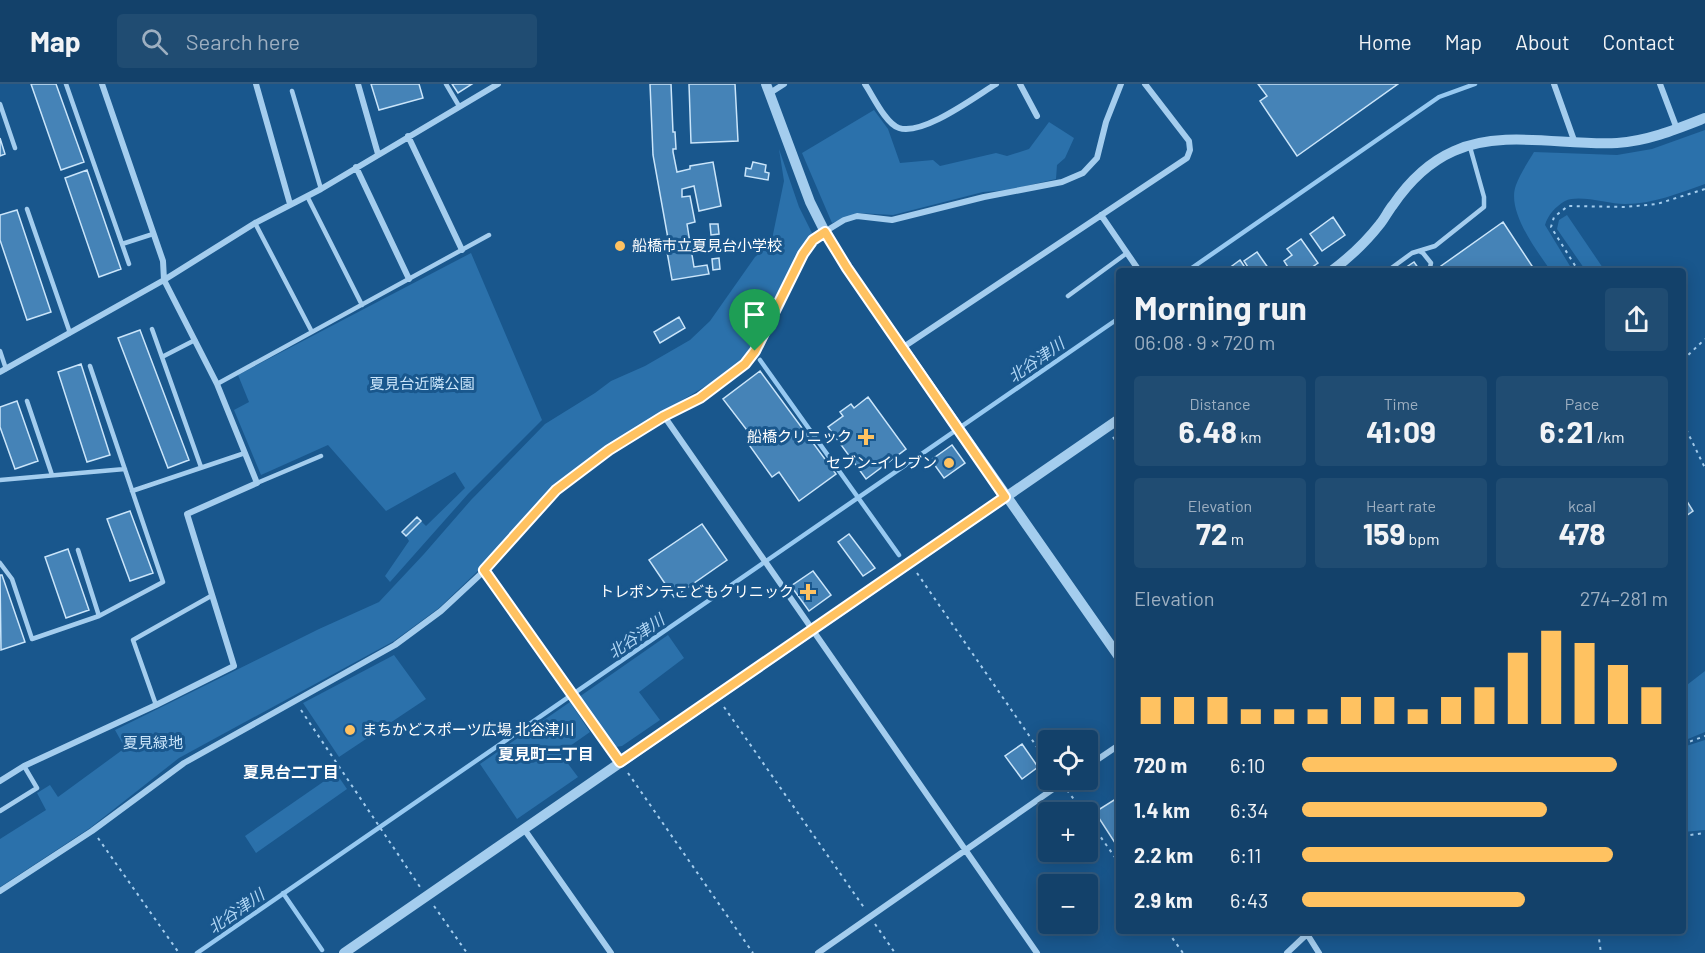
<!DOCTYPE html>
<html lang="en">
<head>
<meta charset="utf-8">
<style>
	:root { --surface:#13416a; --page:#204c72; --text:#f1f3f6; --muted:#9dafc1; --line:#325a7e; --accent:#ffc261 }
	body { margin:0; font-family:Barlow,"Noto Sans JP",sans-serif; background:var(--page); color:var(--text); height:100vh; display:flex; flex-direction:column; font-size:22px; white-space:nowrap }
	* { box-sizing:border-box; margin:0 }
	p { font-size:20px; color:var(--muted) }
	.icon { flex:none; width:33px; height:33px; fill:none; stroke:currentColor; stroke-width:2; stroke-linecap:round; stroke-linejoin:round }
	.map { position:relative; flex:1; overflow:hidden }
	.details { position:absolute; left:1116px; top:184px; width:570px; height:666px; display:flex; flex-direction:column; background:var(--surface); border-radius:6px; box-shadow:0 3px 15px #0003,0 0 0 2px var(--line) }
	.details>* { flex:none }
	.tools { position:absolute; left:1038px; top:646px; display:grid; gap:12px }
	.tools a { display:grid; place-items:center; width:60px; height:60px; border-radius:6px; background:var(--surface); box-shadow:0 3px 15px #0003,0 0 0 2px var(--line); font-size:30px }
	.pin { position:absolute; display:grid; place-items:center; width:51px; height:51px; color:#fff; margin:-62px -26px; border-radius:50% 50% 50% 0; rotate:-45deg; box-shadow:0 0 6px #0007 }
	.pin .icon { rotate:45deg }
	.round { display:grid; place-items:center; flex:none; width:63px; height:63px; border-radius:6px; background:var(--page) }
	.summary { display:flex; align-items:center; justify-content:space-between; height:102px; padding:0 18px }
	h1 { font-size:33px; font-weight:700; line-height:45px }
	.metrics { display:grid; grid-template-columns:repeat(3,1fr); gap:9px; height:102px; padding:6px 18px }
	.metrics div { display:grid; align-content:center; border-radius:6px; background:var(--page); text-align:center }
	.metrics b { font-size:30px; font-weight:700 }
	.metrics small { font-size:16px; font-weight:400 }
	.metrics p { font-size:16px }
	.chart { height:168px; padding:12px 18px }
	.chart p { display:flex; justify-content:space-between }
	.chart svg { width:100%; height:108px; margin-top:6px; stroke:var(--accent); stroke-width:6 }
	ul { padding:0 18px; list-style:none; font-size:20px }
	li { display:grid; grid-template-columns:96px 72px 1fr; align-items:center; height:45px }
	li i { height:15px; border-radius:8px; background:var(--accent) }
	header { display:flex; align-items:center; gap:36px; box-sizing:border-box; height:84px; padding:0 30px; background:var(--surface); border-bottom:2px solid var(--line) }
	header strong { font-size:28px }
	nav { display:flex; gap:33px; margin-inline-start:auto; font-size:21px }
	.search { width:420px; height:54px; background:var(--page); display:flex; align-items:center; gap:15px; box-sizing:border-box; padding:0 21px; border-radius:6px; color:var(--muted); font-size:22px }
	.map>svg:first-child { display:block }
	.green { fill:#2b71ab }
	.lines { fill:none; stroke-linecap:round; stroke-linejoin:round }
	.stream { stroke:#97c9f1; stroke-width:4.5 }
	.building { fill:#4583b7; stroke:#cae5fa; stroke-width:1.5 }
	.path { stroke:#a4cdee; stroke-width:2; stroke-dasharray:3 4.5; stroke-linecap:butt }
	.service { stroke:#a4cdee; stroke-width:4.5 }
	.minor { stroke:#a4cdee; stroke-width:6 }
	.tertiary { stroke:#a4cdee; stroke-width:10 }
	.route-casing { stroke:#fff; stroke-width:12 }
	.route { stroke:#ffc261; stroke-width:8 }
	.poi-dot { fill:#ffc261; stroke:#19578d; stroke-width:2 }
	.labels { text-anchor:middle; stroke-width:6; stroke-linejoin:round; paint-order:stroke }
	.poi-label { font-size:15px; fill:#fff; stroke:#19578d; text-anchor:end }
	.park-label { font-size:15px; fill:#cae5fa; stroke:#19578d }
	.water-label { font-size:16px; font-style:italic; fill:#b0d6f5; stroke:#19578d }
	.neighbourhood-label { font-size:16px; font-weight:bold; fill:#fff; stroke:#19578d }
</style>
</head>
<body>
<header>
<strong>Map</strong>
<div class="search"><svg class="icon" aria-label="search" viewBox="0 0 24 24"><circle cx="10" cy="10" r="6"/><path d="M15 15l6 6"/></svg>Search here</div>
<nav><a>Home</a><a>Map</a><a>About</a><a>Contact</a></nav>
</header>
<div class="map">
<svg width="1705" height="869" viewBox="0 0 1705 869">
	<rect width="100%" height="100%" fill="#19578d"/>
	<!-- green -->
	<path class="green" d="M874 26 888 45 900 79 933 76 940 82 996 69 1007 72 1029 65 1049 38 1074 54 1065 74 1057 81 1056 95 1008 106 983 108 893 131 858 129 832 139 802 69Z
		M1705 46V100C1679 109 1653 120 1625 120 1608 120 1579 110 1565 117 1555 123 1548 131 1545 141L1573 187H1551C1537 167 1506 127 1516 101 1520 90 1528 78 1534 68L1617 71 1652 65Z
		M779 65 799 123 813 151 800 169 751 264 743 275 729 288 606 362 554 401 482 483 439 524 394 557 179 674 90 744 0 803V755L46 726 37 709 50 701 58 713 125 664 115 646 319 545 379 518 424 470 471 416 545 340 595 309 611 297 645 282 690 256 710 237 755 173 771 160 784 97Z
		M1567 131 1605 187H1586L1557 145 1559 136Z
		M471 169 542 336 468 410 390 498 385 492 409 457 406 452 421 437 426 442 465 404 455 388 386 427 328 361 261 391 234 326 249 318 238 291Z
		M668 551 684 574 639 608 660 636 622 662 615 663 579 613Z
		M394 571 426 615 339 673 303 619Z
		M1705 587V648L1683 657V604Z
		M570 618 590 648 560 669 578 693 517 735 480 680Z
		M1705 656V746L1683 748V663Z
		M336 689 347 705 256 769 245 752Z"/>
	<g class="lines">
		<!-- stream -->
		<path class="stream" d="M1186 188 1439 13 1475 0
			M760 276 899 471
			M283 809 322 866
			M197 869 1119 234"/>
	</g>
	<!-- building -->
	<path class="building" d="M31 0H56L84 78 61 86Z
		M371 0H419L423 14 379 26Z
		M452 0H472L458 9Z
		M650 0H671L673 48H675L676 65H673V68L677 88 690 85V82L713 78 721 122 699 127 694 102 682 105V113L690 112 695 138 687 140 694 183 707 181 709 190 672 196 666 162 669 160 653 71Z
		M689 0H735L738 57 691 59Z
		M1258 0H1398L1297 72 1260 17 1267 12Z
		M0 54 5 70 0 72Z
		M753 78 766 81 765 88 769 89 768 96 745 92 746 84 751 85Z
		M87 86 121 185 99 193 65 94Z
		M17 126 51 228 27 236 0 156V131Z
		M1333 133 1345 151 1322 167 1310 150Z
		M1503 138 1536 188H1444L1441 182Z
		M710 140H718L719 150 711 151Z
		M718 155V162L711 163 710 156Z
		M1301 155 1318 179 1305 188H1291L1284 177 1292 171 1287 165Z
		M1257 168 1271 188H1251L1244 177Z
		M719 174 720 185 713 186 712 175Z
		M1240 176 1248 188H1230L1228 185Z
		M1414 178 1421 188H1407L1405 184Z
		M679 233 685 244 660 259 654 248Z
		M140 246 189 376 168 384 118 254Z
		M81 280 110 371 87 378 58 288Z
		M760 287 836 390 799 417 779 388 772 393 747 358 753 354 723 315Z
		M868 313 906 365 866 395 828 343 843 332 840 328 851 320 854 324Z
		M17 317 38 377 15 385 0 343V323Z
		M952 361 965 379 944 394 931 376Z
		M1683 411 1693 427 1683 434Z
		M130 427 153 489 130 497 107 435Z
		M417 433 421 437 406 452 402 448Z
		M702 440 727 476 674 513 649 476Z
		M849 450 875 484 863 492 838 458Z
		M68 465 89 526 66 534 45 473Z
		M813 487 831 511 809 527 791 502Z
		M0 491H2L25 558 1 566Z
		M1022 660 1038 683 1022 695 1005 672Z
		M1119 705V765L1095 728 1119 713 1115 707Z"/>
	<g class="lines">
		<!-- path -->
		<path class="path" d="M1579 188 1551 143 1554 133 1568 122 1625 123 1657 120 1705 105
			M1683 276 1705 255
			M1683 339 1705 384
			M1113 353 1119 362
			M917 489 1048 679
			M490 496 614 670
			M724 623 865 825
			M301 626 420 803
			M1683 660 1705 652
			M628 689 753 869
			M1067 706 1084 729
			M1088 735 1119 779
			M1683 752 1705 749
			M98 754 179 869
			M434 822 467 869
			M875 840 895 869
			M1168 848 1183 869
			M1598 848 1601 869"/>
		<!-- service -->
		<path class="service" d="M66 0 129 180
			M446 0 459 22
			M292 7 321 105
			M0 20 15 64
			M307 112 362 221
			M27 125 70 249
			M255 139 312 248
			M122 160 153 150
			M1419 167 1423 169 1431 179 1429 188
			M1386 188 1412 169 1435 162 1484 123V113L1470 63
			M1068 212 1127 169
			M152 245 201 383
			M0 267 6 285
			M162 273 195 256
			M217 300 489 151
			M27 317 52 391
			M0 396 125 385
			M257 399 321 372
			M132 407 245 369
			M78 466 99 532
			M0 479 12 495 32 555 99 532 163 498 90 282
			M156 621 133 556 211 512
			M0 727 37 704 24 682"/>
		<!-- minor -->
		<path class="minor" d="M256 0 290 120
			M358 0 378 70
			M865 0C873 12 886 40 899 44 923 52 976 12 996 0
			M1020 0 1037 32
			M1554 0 1575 59
			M1660 0 1677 45
			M770 9 784 0
			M408 52 462 166
			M356 83 409 195
			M1101 131 1140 188
			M902 264 1187 74 1190 66 1189 57 1145 0
			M0 288 164 196 255 139 321 105 498 0
			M664 332 1037 869
			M1088 682 1119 661
			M0 697 24 682 156 621 234 582 187 430 257 399 217 300 164 196 163 177 102 0
			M524 745 611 869
			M0 807 92 747 184 679 395 561 441 527 484 487 556 406 609 366 664 332 700 314 745 280 755 267 803 170 813 155 844 136 857 132 892 136 984 113 1062 98 1083 89 1097 74 1106 38 1121 0
			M818 869 1066 696
			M1287 869 1307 850 1319 869"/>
		<!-- tertiary -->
		<path class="tertiary" d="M766 0 810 118 825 148 847 184 1119 573
			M1330 188C1349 174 1366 158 1380 140 1385 134 1388 127 1393 121 1408 99 1429 78 1454 67 1502 45 1565 62 1617 59 1648 57 1677 45 1705 34
			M1305 848 1307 850
			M344 869 1119 335"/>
	</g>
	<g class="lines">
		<!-- route casing -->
		<g class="route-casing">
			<path id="route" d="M825 148 847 184 1005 413 620 678 484 486 556 406 609 366 664 332 700 314 745 280 755 267 803 170 813 156Z"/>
		</g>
		<!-- route -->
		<use href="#route" class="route"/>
	</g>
	<!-- markers -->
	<g class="poi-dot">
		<circle cx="620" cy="162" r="6"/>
		<path d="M863 344h6v6h6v6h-6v6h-6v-6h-6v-6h6z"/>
		<circle cx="949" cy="379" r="6"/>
		<path d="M805 499h6v6h6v6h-6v6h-6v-6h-6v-6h6z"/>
		<circle cx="350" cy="646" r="6"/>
	</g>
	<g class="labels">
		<!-- poi labels -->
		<g class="poi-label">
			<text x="632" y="167" text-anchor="start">船橋市立夏見台小学校</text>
			<text x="852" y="358">船橋クリニック</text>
			<text x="937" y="384">セブン-イレブン</text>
			<text x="794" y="513">トレポンテこどもクリニック</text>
			<text x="362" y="651" text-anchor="start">まちかどスポーツ広場 北谷津川</text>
		</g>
		<!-- park labels -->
		<g class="park-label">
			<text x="422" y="305">夏見台近隣公園</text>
			<text x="153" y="664">夏見緑地</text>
		</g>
		<!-- water labels -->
		<g class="water-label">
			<text transform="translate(1036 276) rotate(-35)" y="6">北谷津川</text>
			<text transform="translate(636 552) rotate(-35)" y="6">北谷津川</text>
			<text transform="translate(236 827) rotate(-35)" y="6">北谷津川</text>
		</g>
		<!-- neighbourhood labels -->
		<g class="neighbourhood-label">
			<text x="546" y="676">夏見町二丁目</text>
			<text x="291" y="694">夏見台二丁目</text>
		</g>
	</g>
</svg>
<div class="tools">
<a><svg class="icon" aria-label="locate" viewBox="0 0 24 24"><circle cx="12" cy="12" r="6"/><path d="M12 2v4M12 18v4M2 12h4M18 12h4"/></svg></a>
<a>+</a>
<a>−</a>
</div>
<div class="pin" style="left:755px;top:267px;background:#1e9e55"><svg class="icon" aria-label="arrive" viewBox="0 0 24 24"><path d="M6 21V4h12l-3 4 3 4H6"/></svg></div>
<section class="details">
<div class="summary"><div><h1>Morning run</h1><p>06:08 · 9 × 720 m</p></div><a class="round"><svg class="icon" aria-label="share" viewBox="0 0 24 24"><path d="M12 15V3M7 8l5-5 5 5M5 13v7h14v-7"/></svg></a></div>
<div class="metrics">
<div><p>Distance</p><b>6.48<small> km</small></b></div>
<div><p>Time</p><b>41:09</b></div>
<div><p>Pace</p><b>6:21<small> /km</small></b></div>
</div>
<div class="metrics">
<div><p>Elevation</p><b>72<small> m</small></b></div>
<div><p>Heart rate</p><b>159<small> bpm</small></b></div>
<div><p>kcal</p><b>478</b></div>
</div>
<div class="chart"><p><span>Elevation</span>274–281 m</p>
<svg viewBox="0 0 160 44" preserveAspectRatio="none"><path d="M5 44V33M15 44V33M25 44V33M35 44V38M45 44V38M55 44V38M65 44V33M75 44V33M85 44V38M95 44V33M105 44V29M115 44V15M125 44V6M135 44V11M145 44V20M155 44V29"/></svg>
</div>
<ul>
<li><b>720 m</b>6:10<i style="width:86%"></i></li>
<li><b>1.4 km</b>6:34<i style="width:67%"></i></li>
<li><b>2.2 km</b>6:11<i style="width:85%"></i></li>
<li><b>2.9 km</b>6:43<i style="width:61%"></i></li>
</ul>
</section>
</div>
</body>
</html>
